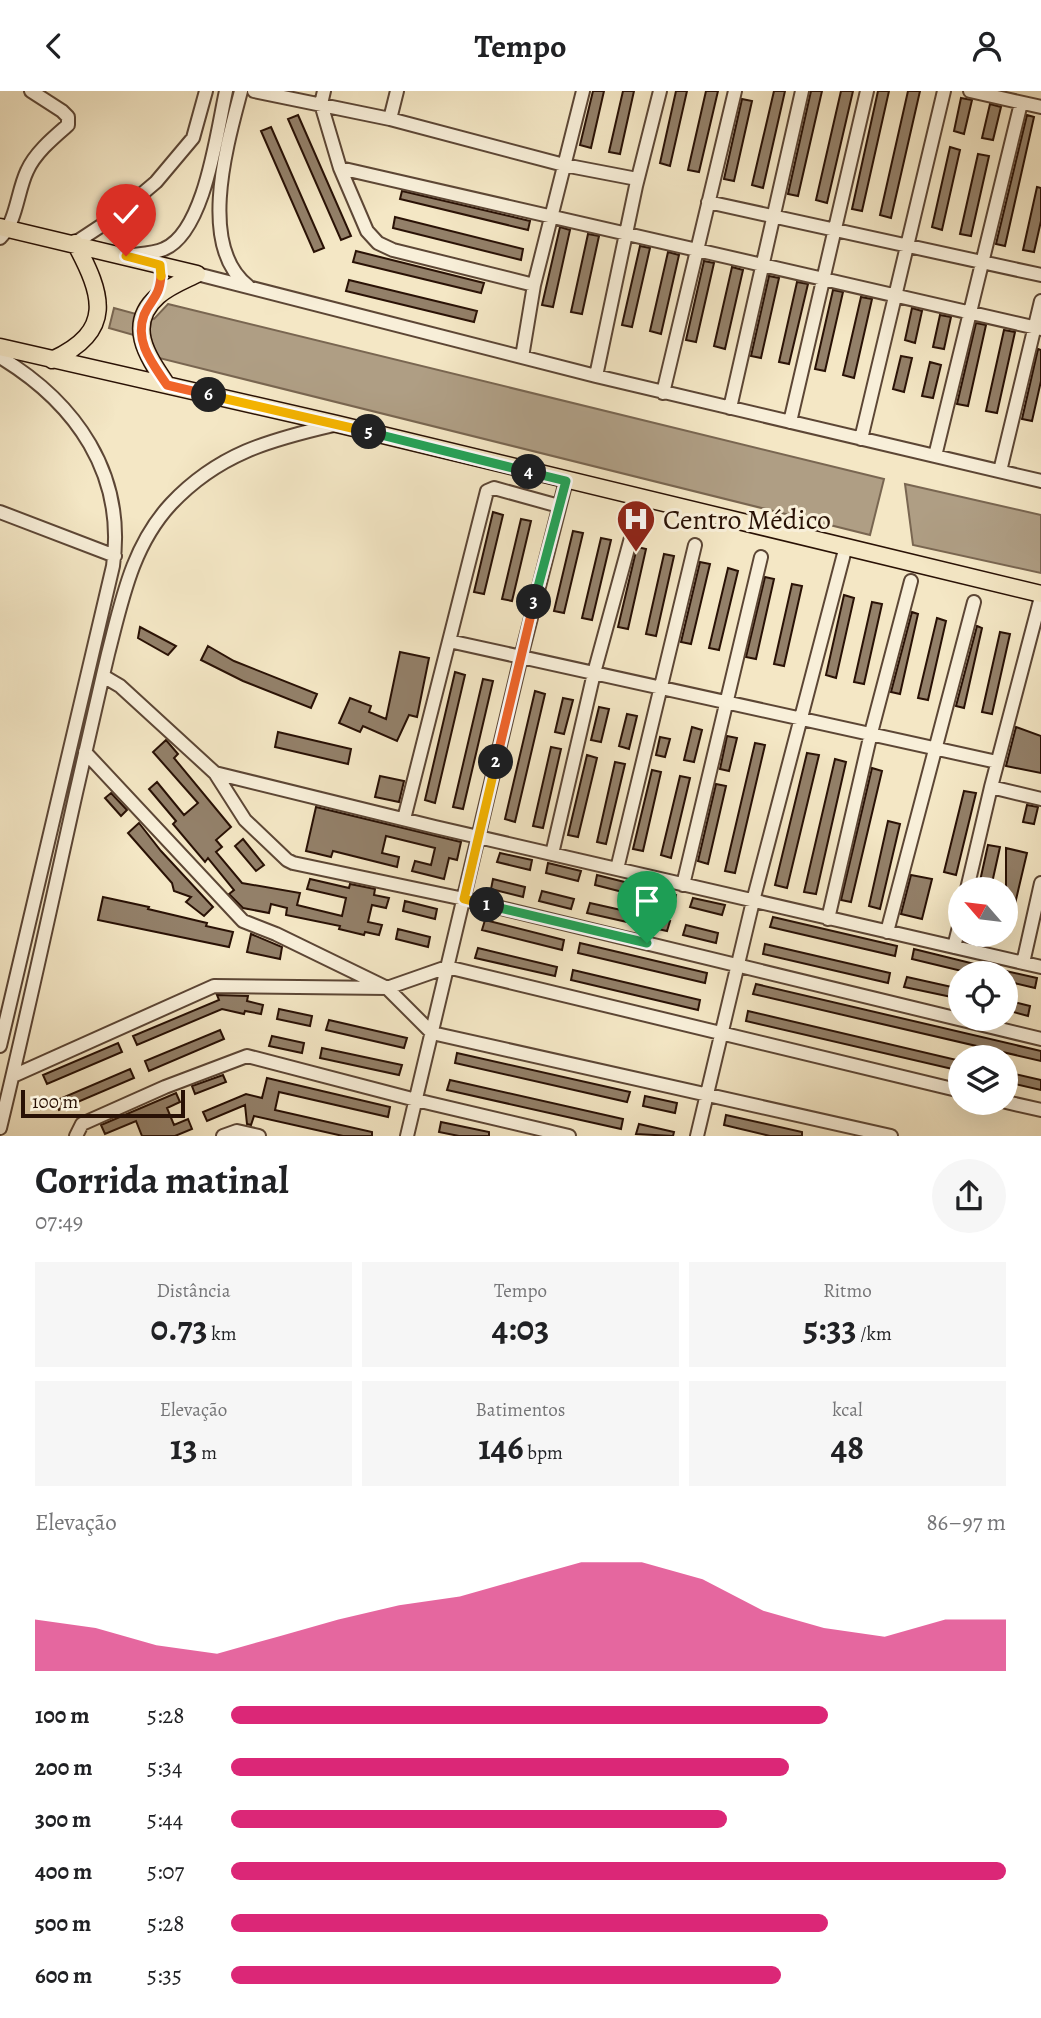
<!DOCTYPE html>
<html lang="pt">
<head>
<meta charset="utf-8">
<style>
	:root { --surface:#fff; --page:#f6f6f6; --text:#202124; --muted:#757577; --accent:#db2777 }
	body { margin:0; font-family:Alegreya,serif; background:var(--page); color:var(--text); height:100vh; display:flex; flex-direction:column; font-size:26px; white-space:nowrap }
	* { box-sizing:border-box; margin:0 }
	p { font-size:23px; color:var(--muted) }
	.icon { flex:none; width:38px; height:38px; fill:none; stroke:currentColor; stroke-width:2; stroke-linecap:round; stroke-linejoin:round }
	.map { position:relative; height:1045px; overflow:hidden }
	.side { display:flex; flex-direction:column; background:var(--surface); flex:1 }
	.side>* { flex:none }
	.needle { width:46px; rotate:298deg }
	.fabs { position:absolute; left:948px; top:786px; display:grid; gap:14px }
	.fabs a { display:grid; place-items:center; width:70px; height:70px; border-radius:50%; background:var(--surface); box-shadow:0 7px 28px #0002; font-size:35px }
	.scale { position:absolute; left:21px; bottom:18px; width:164px; box-sizing:border-box; padding-left:7px; border:4px solid #291105; border-top:0; font-size:19px; line-height:24px; white-space:nowrap; color:#291105; -webkit-text-stroke:5px #f8efd9; paint-order:stroke }
	.pin { position:absolute; display:grid; place-items:center; width:60px; height:60px; color:#fff; margin:-72px -30px; border-radius:50% 50% 50% 0; rotate:-45deg; box-shadow:0 0 7px #0007 }
	.pin .icon { rotate:45deg }
	.km { position:absolute; width:35px; height:35px; margin:-18px; border-radius:50%; background:#222; color:#fff; font-size:19px; line-height:35px; text-align:center }
	.round { display:grid; place-items:center; flex:none; width:74px; height:74px; border-radius:37px; background:var(--page) }
	.summary { display:flex; align-items:center; justify-content:space-between; height:119px; padding:0 35px }
	h1 { font-size:38px; font-weight:700; line-height:52px }
	.stats { display:grid; grid-template-columns:repeat(3,1fr); gap:10px; height:119px; padding:7px 35px }
	.stats div { display:grid; align-content:center; border-radius:0px; background:var(--page); text-align:center }
	.stats b { font-size:35px; font-weight:700 }
	.stats small { font-size:19px; font-weight:400 }
	.stats p { font-size:19px }
	.chart { height:196px; padding:14px 35px }
	.chart p { display:flex; justify-content:space-between }
	.chart svg { width:100%; height:126px; margin-top:7px; fill:var(--accent); opacity:.7 }
	ul { padding:0 35px; list-style:none; font-size:23px }
	li { display:grid; grid-template-columns:112px 84px 1fr; align-items:center; height:52px }
	li i { height:18px; border-radius:9px; background:var(--accent) }
	header { display:flex; justify-content:space-between; align-items:center; height:91px; padding:0 35px; background:var(--surface); font-size:32px; font-weight:700 }
	.map>svg:first-child { display:block }
	.water { fill:#af9e84; stroke:#796651; stroke-width:2 }
	.building { fill:#938069; stroke:#291105; stroke-width:2 }
	.lines { fill:none; stroke-linecap:round; stroke-linejoin:round }
	.minor-casing { stroke:#5c4635; stroke-width:16 }
	.major-casing { stroke:#291105; stroke-width:19 }
	.minor { stroke:#f8efd9; stroke-width:12 }
	.major { stroke:#f4e7c5; stroke-width:16 }
	.split-1-casing { stroke:#fff; stroke-width:14 }
	.split-2-casing { stroke:#fff; stroke-width:14 }
	.split-3-casing { stroke:#fff; stroke-width:14 }
	.split-4-casing { stroke:#fff; stroke-width:14 }
	.split-5-casing { stroke:#fff; stroke-width:14 }
	.split-6-casing { stroke:#fff; stroke-width:14 }
	.split-7-casing { stroke:#fff; stroke-width:14 }
	.split-8-casing { stroke:#fff; stroke-width:14 }
	.split-1 { stroke:#22a559; stroke-width:9 }
	.split-2 { stroke:#f5b400; stroke-width:9 }
	.split-3 { stroke:#f0652b; stroke-width:9 }
	.split-4 { stroke:#22a559; stroke-width:9 }
	.split-5 { stroke:#22a559; stroke-width:9 }
	.split-6 { stroke:#f5b400; stroke-width:9 }
	.split-7 { stroke:#f0652b; stroke-width:9 }
	.split-8 { stroke:#f5b400; stroke-width:9 }
	.labels { text-anchor:middle; stroke-width:6; stroke-linejoin:round; paint-order:stroke }
	.poi-label { font-size:28px; fill:#291105; stroke:#f8efd9; text-anchor:start }
</style>
</head>
<body>
<header><svg class="icon" aria-label="back" viewBox="0 0 24 24"><path d="M15 5l-7 7 7 7"/></svg>Tempo<svg class="icon" aria-label="person" viewBox="0 0 24 24"><circle cx="12" cy="8" r="4"/><path d="M4 21q1-7 8-7t8 7"/></svg></header>
<div class="map">
<svg width="1041" height="1045" viewBox="0 0 1041 1045">
	<rect width="100%" height="100%" fill="#f4e7c5"/>
	<filter id="stains"><feTurbulence type="fractalNoise" baseFrequency=".00286" numOctaves="4"/><feColorMatrix values="0 0 0 0 .2 0 0 0 0 .09 0 0 0 0 .02 0 0 0 .5 -.17"/></filter>
	<radialGradient id="worn" r=".72"><stop offset=".6" stop-color="#630" stop-opacity="0"/><stop offset="1" stop-color="#630" stop-opacity=".3"/></radialGradient>
	<!-- water -->
	<path class="water" d="M168 213 884 388 870 444 155 266 148 248 109 237 114 217 154 228Z
		M905 393 1041 424V482L913 454Z"/>
	<!-- building -->
	<path class="building" d="M593 0H604L591 57 580 54Z
		M623 0H634L620 63 609 61Z
		M676 0H687L670 75 660 72Z
		M706 0H718L699 81 688 79Z
		M774 0H785L763 97 752 94Z
		M811 0H822L798 105 788 103Z
		M841 0H853L827 112 816 109Z
		M878 0H889L862 120 852 118Z
		M908 0H920L891 127 880 124Z
		M961 7 972 9 964 43 954 40Z
		M742 8 752 10 734 90 724 88Z
		M990 13 1001 16 993 49 982 47Z
		M298 24 351 145 341 149 288 28Z
		M1027 24 1034 26 1005 155 996 153Z
		M271 36 324 157 314 161 261 40Z
		M950 56 960 59 942 139 932 136Z
		M978 63 989 65 971 145 960 143Z
		M1037 96 1041 97V130L1034 161 1023 159Z
		M402 100 530 130 528 139 400 108Z
		M395 126 523 158 521 169 393 137Z
		M560 136 570 139 553 216 542 214Z
		M588 143 599 145 582 223 571 221Z
		M640 155 650 157 632 236 622 234Z
		M356 160 484 192 481 202 353 171Z
		M668 161 679 164 661 243 650 240Z
		M704 170 714 172 696 251 686 249Z
		M732 176 743 179 725 258 714 255Z
		M769 185 779 187 761 267 751 265Z
		M349 189 477 220 474 231 346 200Z
		M797 191 808 193 789 273 779 271Z
		M833 199 843 201 825 280 815 278Z
		M861 206 872 208 854 287 843 284Z
		M912 217 922 220 915 252 905 249Z
		M940 224 951 226 944 258 933 256Z
		M976 232 986 234 968 315 957 313Z
		M1004 239 1015 241 997 322 986 320Z
		M1038 258 1041 259V290L1032 330 1022 328Z
		M901 265 912 267 904 301 893 298Z
		M930 271 941 274 933 307 922 305Z
		M493 421 503 424 484 503 474 501Z
		M521 428 531 430 512 510 502 508Z
		M573 440 583 442 564 522 554 520Z
		M601 447 611 449 592 529 582 527Z
		M637 456 646 458 628 538 618 536Z
		M664 463 674 465 656 545 646 543Z
		M700 471 710 473 691 553 681 551Z
		M728 477 738 480 719 559 709 557Z
		M765 486 774 488 756 568 746 566Z
		M792 493 802 495 784 575 774 573Z
		M844 504 854 507 836 587 826 584Z
		M872 511 882 513 864 593 854 591Z
		M912 521 918 523 900 603 891 601Z
		M937 527 946 530 928 609 918 607Z
		M977 535 982 537 964 617 956 615Z
		M140 536 176 555 168 564 138 547Z
		M1000 541 1010 543 992 623 982 621Z
		M208 555 234 570 317 603 311 617 243 590 201 569Z
		M400 561 429 567 417 626 409 624 397 650 363 635 360 641 339 632 350 607 371 615 369 621 386 628Z
		M455 581 465 584 435 712 425 709Z
		M483 588 493 590 463 718 453 716Z
		M535 600 545 603 515 731 505 728Z
		M563 607 573 609 564 643 555 641Z
		M599 616 609 618 601 651 591 649Z
		M627 623 637 625 629 658 619 655Z
		M692 636 702 639 694 671 684 669Z
		M1016 636 1041 645V682L1006 675Z
		M278 641 351 658 348 673 275 656Z
		M727 645 737 647 729 680 720 678Z
		M660 646 670 648 665 666 656 664Z
		M166 649 178 663 174 667 231 736 216 749 222 756 216 761 242 792 300 802 297 814 342 825 346 807 307 798 310 788 349 797 350 793 375 798 374 804 389 807 386 817 372 814 368 831 382 834 379 844 365 841 364 844 339 838 340 835 286 824 287 817 271 813 269 822 243 817 229 803 234 799 208 767 205 771 173 733 176 730 149 698 157 691 184 724 198 712 153 661Z
		M755 652 765 654 735 782 725 780Z
		M551 656 561 658 543 737 533 735Z
		M807 662 819 664 787 797 775 794Z
		M587 664 597 667 578 746 568 744Z
		M835 668 846 671 816 803 804 801Z
		M615 671 625 673 606 753 597 751Z
		M872 677 882 680 851 811 841 809Z
		M652 679 661 681 643 760 633 758Z
		M380 685 404 690 399 711 375 706Z
		M680 685 690 687 671 767 661 764Z
		M716 693 726 695 708 773 698 770Z
		M964 700 976 702 956 784 944 781Z
		M111 702 127 719 121 725 105 707Z
		M1027 714 1038 716 1034 733 1023 731Z
		M316 716 461 751 457 769 449 767 444 788 412 780 415 770 431 774 435 757 386 745 382 762 399 766 397 776 333 760 331 766 306 760Z
		M888 730 900 733 880 818 869 815Z
		M139 732 161 760 213 816 204 825 186 811 191 806 174 800 172 792 128 742Z
		M243 748 264 774 256 780 235 755Z
		M988 754 1000 756 992 792 980 790Z
		M1006 757 1027 762 1010 834H1006Z
		M500 762 532 769 530 779 497 771Z
		M548 772 581 780 578 790 546 782Z
		M597 784 676 804 674 814 595 794Z
		M911 784 932 788 922 828 901 823Z
		M493 788 525 796 523 806 491 798Z
		M542 800 574 808 571 818 539 810Z
		M103 806 149 816 148 818 207 832 206 835 233 841 229 856 98 829Z
		M693 807 725 814 722 824 690 816Z
		M405 810 437 818 435 828 403 820Z
		M590 812 670 830 667 840 587 822Z
		M773 826 897 855 895 865 770 836Z
		M485 829 564 849 562 859 482 839Z
		M686 834 718 842 716 852 683 844Z
		M398 838 430 846 428 856 396 848Z
		M251 843 282 856 280 868 247 861Z
		M580 852 707 882 705 892 578 862Z
		M765 853 890 882 888 892 763 863Z
		M478 857 557 876 555 885 475 867Z
		M914 858 999 879V882H970L912 868Z
		M573 879 700 909 698 919 571 889Z
		M1006 880 1037 887 1035 897 1006 890Z
		M907 886 961 898V908L904 896Z
		M756 893 1041 960V970L753 903Z
		M217 904 248 905 247 910 263 914 261 923 245 920 244 923 222 918 137 954 133 945 219 909Z
		M1006 909 1030 915 1028 925 1006 919Z
		M279 918 312 925 310 935 277 928Z
		M748 920 961 970V980L746 930Z
		M329 929 407 947 404 957 326 939Z
		M220 939 224 948 149 980 145 970Z
		M272 945 304 952 302 962 269 955Z
		M118 952 122 961 47 993 43 984Z
		M322 957 402 974 399 984 320 967Z
		M457 962 630 1001 627 1011 455 972Z
		M130 978 134 987 59 1019 55 1010Z
		M1006 981 1041 989V999L1006 991Z
		M223 984 226 991 195 1003 192 995Z
		M267 987 390 1016 388 1026 279 1001 275 1019 372 1041V1045H343L254 1025 251 1034 247 1033 245 1014 207 1030 203 1021 246 1003 262 1007Z
		M450 989 623 1028 621 1038 447 999Z
		M176 1002 180 1011 167 1017 174 1034 188 1028 192 1038 175 1045H142L136 1030 105 1043 101 1034Z
		M645 1005 677 1012 675 1022 643 1015Z
		M726 1024 802 1041V1045H770L724 1034Z
		M441 1031 489 1041V1045H459L439 1041Z
		M639 1033 674 1041 673 1045 636 1043Z"/>
	<g class="lines">
		<!-- minor casing -->
		<g class="minor-casing">
			<path id="minor" d="M241 0C227 53 197 155 248 195
				M254 0 390 28 564 74 637 88
				M324 0 321 13 340 77 367 140 378 152 393 159 534 194
				M970 0 1041 16
				M390 28 397 0
				M340 77 1041 238
				M708 111 1041 184
				M0 147C17 130 17 101 27 80 35 62 53 47 68 34V26L62 20 31 0
				M75 152 116 125 156 91 193 47 206 0
				M126 165C138 163 153 163 164 158 205 141 217 40 226 0
				M197 183 596 285 1041 390
				M0 266C76 312 126 383 113 475L0 955
				M522 266 534 194 583 0
				M596 285 636 95 660 0
				M663 302 735 0
				M730 317 802 0
				M790 331 867 0
				M861 348 944 0
				M935 365 1021 12
				M1000 380 1041 210
				M0 421 115 465
				M449 550 997 671
				M103 585 120 595 215 682 245 729 287 769 293 772 464 808 1041 948
				M85 661 243 830 276 843 387 897 447 876 961 1000
				M215 682 435 736 1041 876
				M991 696 1041 708
				M404 728 487 400 494 397 559 415
				M552 763 594 582 635 432
				M617 778 695 454
				M683 794 761 466
				M967 798 991 696 1041 506
				M828 828 871 642 911 490
				M887 841 974 511
				M954 856 961 828
				M1023 872 1041 792
				M13 985 214 895 387 897 432 942 891 1045
				M1006 1011 1041 1019
				M0 1037C27 926 51 814 76 702 87 655 97 609 108 563 122 509 132 455 171 413 218 363 269 349 334 334
				M76 1045 82 1033 165 996 247 965 416 1009 569 1045
				M223 1045 237 1040 259 1045
				M407 1045 521 566 566 390
				M697 1045 753 810 846 455"/>
		</g>
		<!-- major casing -->
		<g class="major-casing">
			<path id="major" d="M0 136 197 183
				M0 256 337 333 1041 503
				M52 269C115 240 103 204 75 152
				M167 294C148 266 125 234 158 205 169 195 185 189 197 183"/>
		</g>
		<!-- minor -->
		<use href="#minor" class="minor"/>
		<!-- major -->
		<use href="#major" class="major"/>
	</g>
	<g class="lines">
		<!-- split-1 casing -->
		<g class="split-1-casing">
			<path id="split-1" d="M487 814 647 852"/>
		</g>
		<!-- split-2 casing -->
		<g class="split-2-casing">
			<path id="split-2" d="M487 814 464 808 496 671"/>
		</g>
		<!-- split-3 casing -->
		<g class="split-3-casing">
			<path id="split-3" d="M496 671 534 511"/>
		</g>
		<!-- split-4 casing -->
		<g class="split-4-casing">
			<path id="split-4" d="M529 381 566 390 534 511"/>
		</g>
		<!-- split-5 casing -->
		<g class="split-5-casing">
			<path id="split-5" d="M369 341 529 381"/>
		</g>
		<!-- split-6 casing -->
		<g class="split-6-casing">
			<path id="split-6" d="M209 304 369 341"/>
		</g>
		<!-- split-7 casing -->
		<g class="split-7-casing">
			<path id="split-7" d="M161 185C159 208 151 207 144 224 134 251 153 273 167 294L209 304"/>
		</g>
		<!-- split-8 casing -->
		<g class="split-8-casing">
			<path id="split-8" d="M126 165 160 174 161 185"/>
		</g>
		<!-- split-1 -->
		<use href="#split-1" class="split-1"/>
		<!-- split-2 -->
		<use href="#split-2" class="split-2"/>
		<!-- split-3 -->
		<use href="#split-3" class="split-3"/>
		<!-- split-4 -->
		<use href="#split-4" class="split-4"/>
		<!-- split-5 -->
		<use href="#split-5" class="split-5"/>
		<!-- split-6 -->
		<use href="#split-6" class="split-6"/>
		<!-- split-7 -->
		<use href="#split-7" class="split-7"/>
		<!-- split-8 -->
		<use href="#split-8" class="split-8"/>
	</g>
	<!-- icons -->
	<defs>
		<g id="hospital-pin" transform="scale(2.0125)"><path d="M0 17L-7.5 6A9.5 9.5 0 1 1 7.5 6Z" fill="#8f2418" stroke="#f8efd9"/><path d="M-5-5h3v3.5h4V-5h3V5h-3V1.5h-4V5h-3Z" fill="#fff"/></g>
	</defs>
	<g fill-rule="evenodd">
		<use href="#hospital-pin" x="636" y="428"/>
	</g>
	<g class="labels">
		<!-- poi labels -->
		<g class="poi-label">
			<text x="663" y="438">Centro Médico</text>
		</g>
	</g>
	<rect width="100%" height="100%" filter="url(#stains)"/>
	<rect width="100%" height="100%" fill="url(#worn)"/>
</svg>
<div class="fabs">
<a><svg class="needle" viewBox="-14 -14 28 28"><path d="M0-13l5 13h-10z" fill="#e53935"/><path d="M0 13l5-13h-10z" fill="#757577"/></svg></a>
<a><svg class="icon" aria-label="locate" viewBox="0 0 24 24"><circle cx="12" cy="12" r="6"/><path d="M12 2v4M12 18v4M2 12h4M18 12h4"/></svg></a>
<a><svg class="icon" aria-label="layers" viewBox="0 0 24 24"><path d="M12 4l9 5-9 5-9-5zM3 14l9 5 9-5"/></svg></a>
</div>
<div class="scale">100 m</div>
<div class="pin" style="left:647px;top:852px;background:#1e9e55"><svg class="icon" aria-label="arrive" viewBox="0 0 24 24"><path d="M6 21V4h12l-3 4 3 4H6"/></svg></div>
<div class="pin" style="left:126px;top:165px;background:#d93025"><svg class="icon" aria-label="check" viewBox="0 0 24 24"><path d="M5 12l5 5 9-10"/></svg></div>
<b class="km" style="left:487px;top:814px">1</b>
<b class="km" style="left:496px;top:671px">2</b>
<b class="km" style="left:534px;top:511px">3</b>
<b class="km" style="left:529px;top:381px">4</b>
<b class="km" style="left:369px;top:341px">5</b>
<b class="km" style="left:209px;top:304px">6</b>
</div>
<section class="side">
<div class="summary"><div><h1>Corrida matinal</h1><p>07:49</p></div><a class="round"><svg class="icon" aria-label="share" viewBox="0 0 24 24"><path d="M12 15V3M7 8l5-5 5 5M5 13v7h14v-7"/></svg></a></div>
<div class="stats">
<div><p>Distância</p><b>0.73<small> km</small></b></div>
<div><p>Tempo</p><b>4:03</b></div>
<div><p>Ritmo</p><b>5:33<small> /km</small></b></div>
</div>
<div class="stats">
<div><p>Elevação</p><b>13<small> m</small></b></div>
<div><p>Batimentos</p><b>146<small> bpm</small></b></div>
<div><p>kcal</p><b>48</b></div>
</div>
<div class="chart"><p><span>Elevação</span>86–97 m</p>
<svg viewBox="0 0 160 44" preserveAspectRatio="none"><path d="M0 44V26L10 29L20 35L30 38L40 32L50 26L60 21L70 18L80 12L90 6L100 6L110 12L120 23L130 29L140 32L150 26L160 26V44z"/></svg>
</div>
<ul>
<li><b>100 m</b>5:28<i style="width:77%"></i></li>
<li><b>200 m</b>5:34<i style="width:72%"></i></li>
<li><b>300 m</b>5:44<i style="width:64%"></i></li>
<li><b>400 m</b>5:07<i style="width:100%"></i></li>
<li><b>500 m</b>5:28<i style="width:77%"></i></li>
<li><b>600 m</b>5:35<i style="width:71%"></i></li>
</ul>
</section>
</body>
</html>
